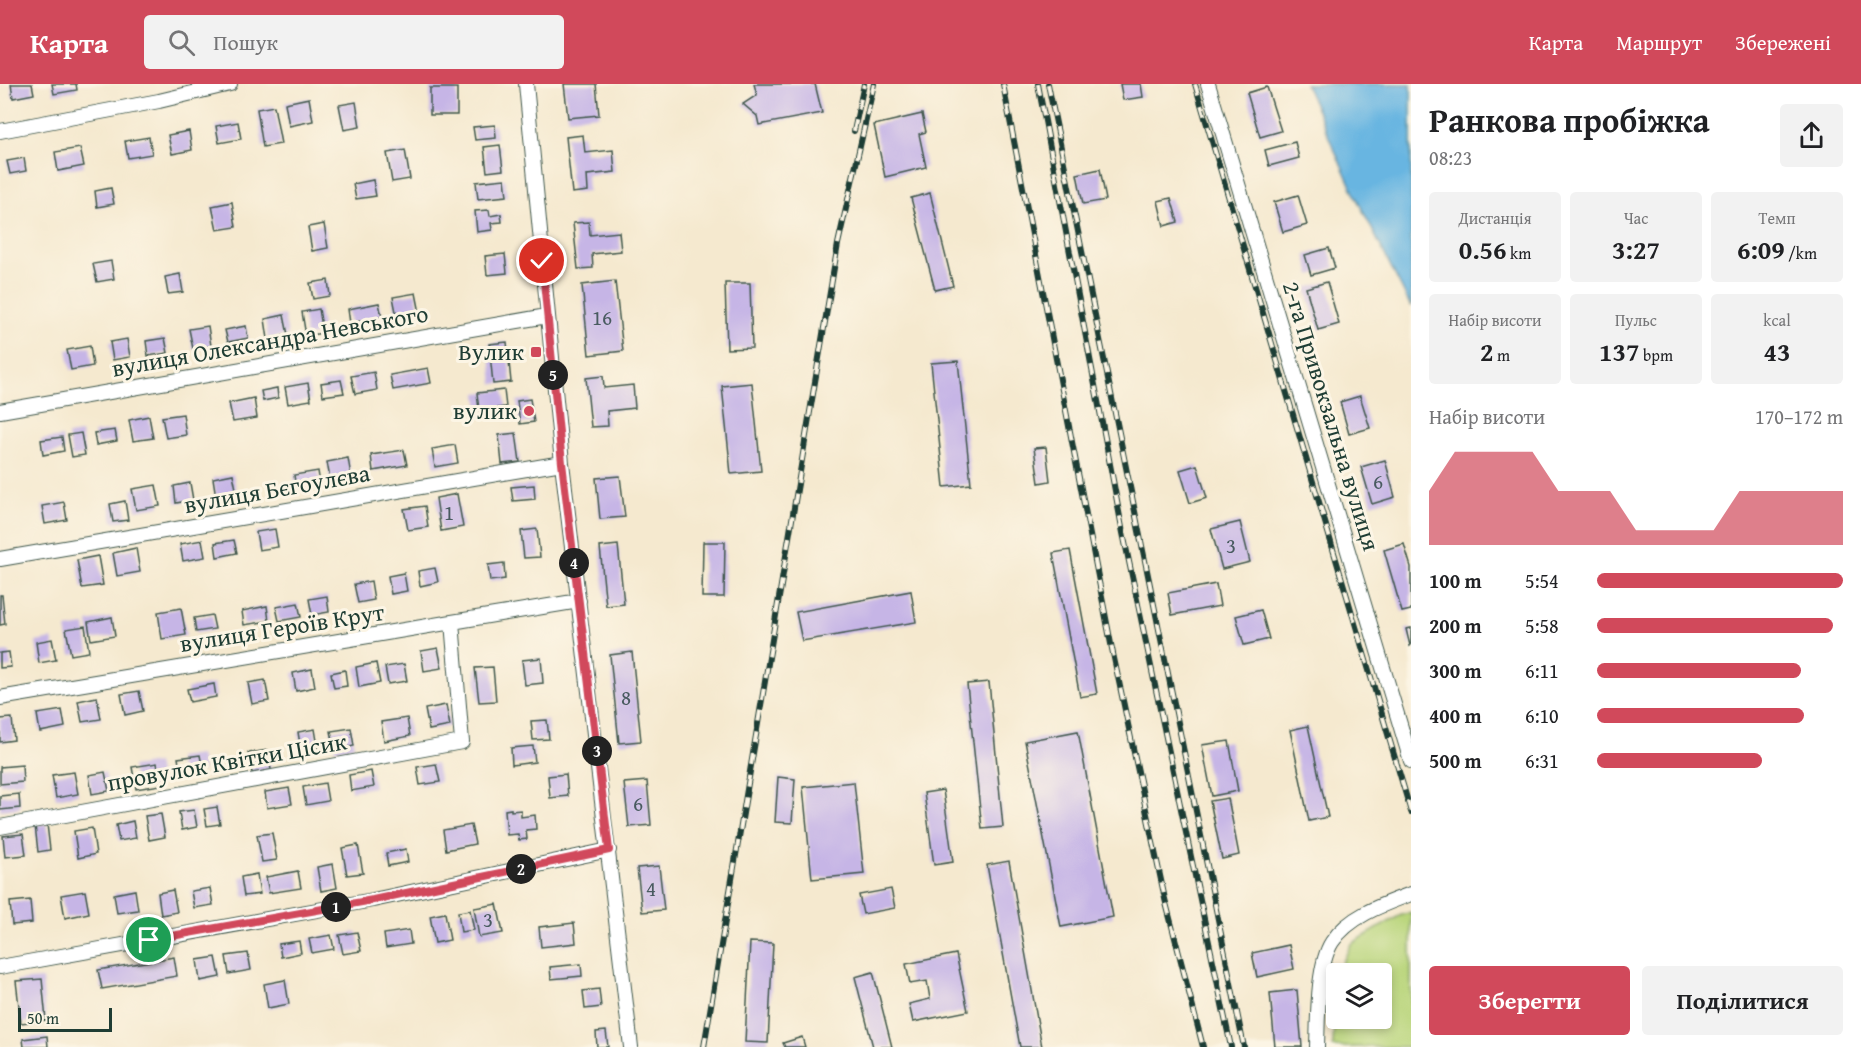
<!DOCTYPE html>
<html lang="uk">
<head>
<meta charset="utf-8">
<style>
	:root { --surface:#fff; --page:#f2f2f2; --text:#202124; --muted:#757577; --accent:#d1495b }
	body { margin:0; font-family:"Gentium Book Plus",serif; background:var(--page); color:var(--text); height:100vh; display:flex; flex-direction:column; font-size:22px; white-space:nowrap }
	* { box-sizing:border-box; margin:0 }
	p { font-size:20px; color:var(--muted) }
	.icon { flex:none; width:33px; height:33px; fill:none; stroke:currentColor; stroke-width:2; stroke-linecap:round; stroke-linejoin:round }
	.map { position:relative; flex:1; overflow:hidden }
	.drawer { display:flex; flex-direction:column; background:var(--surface); width:450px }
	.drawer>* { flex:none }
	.tools { position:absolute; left:1326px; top:879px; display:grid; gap:12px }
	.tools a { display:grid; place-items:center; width:66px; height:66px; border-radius:6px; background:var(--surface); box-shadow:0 3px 9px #0003; font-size:30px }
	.scale { position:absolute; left:18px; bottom:15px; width:94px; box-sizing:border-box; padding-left:6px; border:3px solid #1f3d34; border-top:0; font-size:16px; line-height:21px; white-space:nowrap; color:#1f3d34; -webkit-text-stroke:4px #fcf5e5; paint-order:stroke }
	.pin { position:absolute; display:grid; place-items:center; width:51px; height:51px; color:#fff; margin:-26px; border:3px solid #fff; border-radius:50%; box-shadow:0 2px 6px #0007 }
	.km { position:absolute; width:30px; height:30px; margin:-15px; border-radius:50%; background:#222; color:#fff; font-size:16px; line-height:30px; text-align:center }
	.round { display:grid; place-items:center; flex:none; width:63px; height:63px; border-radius:6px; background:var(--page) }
	.head { display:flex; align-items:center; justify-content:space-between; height:102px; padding:0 18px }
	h1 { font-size:33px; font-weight:800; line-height:45px }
	.figures { display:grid; grid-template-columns:repeat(3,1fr); gap:9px; height:102px; padding:6px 18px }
	.figures div { display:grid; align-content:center; border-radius:6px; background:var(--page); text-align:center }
	.figures b { font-size:26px; font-weight:800 }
	.figures small { font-size:16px; font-weight:400 }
	.figures p { font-size:16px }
	.chart { height:168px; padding:12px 18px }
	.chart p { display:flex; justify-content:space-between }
	.chart svg { width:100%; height:108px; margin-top:6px; fill:var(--accent); opacity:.7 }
	.action { display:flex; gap:12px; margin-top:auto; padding:12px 18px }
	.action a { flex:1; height:69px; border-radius:6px; background:var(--accent); color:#fff; font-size:24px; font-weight:800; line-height:69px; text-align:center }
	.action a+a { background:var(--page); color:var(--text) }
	ul { padding:0 18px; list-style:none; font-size:20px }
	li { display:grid; grid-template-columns:96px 72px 1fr; align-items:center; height:45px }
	li i { height:15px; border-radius:8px; background:var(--accent) }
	header { display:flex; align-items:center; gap:36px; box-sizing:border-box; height:84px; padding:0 30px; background:var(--accent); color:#fff }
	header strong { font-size:28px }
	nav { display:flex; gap:33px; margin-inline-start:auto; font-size:21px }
	.search { width:420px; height:54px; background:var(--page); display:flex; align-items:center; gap:15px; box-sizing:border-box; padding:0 21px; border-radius:6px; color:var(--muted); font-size:22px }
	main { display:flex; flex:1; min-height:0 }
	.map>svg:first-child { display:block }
	.green { fill:#b9d57c; stroke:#6c8958; stroke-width:1.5 }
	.water { fill:#67b5e1; stroke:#43798a; stroke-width:1.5 }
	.building { fill:#c6b5e6 }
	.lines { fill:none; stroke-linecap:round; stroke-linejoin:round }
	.minor-casing { stroke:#3f574b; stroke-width:16 }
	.minor { stroke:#fff; stroke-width:14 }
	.rail-casing { stroke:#1f3d34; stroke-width:6 }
	.rail { stroke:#fcf5e5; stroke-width:4; stroke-dasharray:11; stroke-linecap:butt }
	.route-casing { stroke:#fff; stroke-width:12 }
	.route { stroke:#d1495b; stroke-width:8 }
	.poi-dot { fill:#d1495b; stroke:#fcf5e5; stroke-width:2 }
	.labels { text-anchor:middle; stroke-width:6; stroke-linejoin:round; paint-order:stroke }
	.number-label { font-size:21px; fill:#495b60 }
	.street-label { font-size:24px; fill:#1f3d34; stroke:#fcf5e5 }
	.poi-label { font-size:24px; fill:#1f3d34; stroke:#fcf5e5; text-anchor:end }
</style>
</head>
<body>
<header>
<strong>Карта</strong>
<div class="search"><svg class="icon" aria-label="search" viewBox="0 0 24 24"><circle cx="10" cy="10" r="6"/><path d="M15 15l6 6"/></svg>Пошук</div>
<nav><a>Карта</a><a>Маршрут</a><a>Збережені</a></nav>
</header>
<main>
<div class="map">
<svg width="1411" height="963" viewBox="0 0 1411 963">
	<rect width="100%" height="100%" fill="#fcf5e5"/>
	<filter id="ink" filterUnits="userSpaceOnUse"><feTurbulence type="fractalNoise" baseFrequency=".0167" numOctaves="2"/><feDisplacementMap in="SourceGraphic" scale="12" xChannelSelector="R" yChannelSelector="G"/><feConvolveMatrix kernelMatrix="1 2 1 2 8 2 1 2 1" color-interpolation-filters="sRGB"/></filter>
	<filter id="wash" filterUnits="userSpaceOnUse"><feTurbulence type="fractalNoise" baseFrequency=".008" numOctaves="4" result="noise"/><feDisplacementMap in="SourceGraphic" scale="24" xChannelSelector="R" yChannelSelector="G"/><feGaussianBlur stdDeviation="1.35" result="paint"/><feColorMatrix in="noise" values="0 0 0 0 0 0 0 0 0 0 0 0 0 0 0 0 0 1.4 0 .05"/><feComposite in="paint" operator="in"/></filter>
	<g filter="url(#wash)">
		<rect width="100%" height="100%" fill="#f5e9cf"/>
		<!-- green -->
		<path class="green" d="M1411 828V963H1333L1336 894V934H1382V890L1338 889 1351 860 1399 832Z"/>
		<!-- water -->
		<path class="water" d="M1305 0H1411V223L1354 109Z"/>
		<g id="blocks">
			<!-- building -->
			<path class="building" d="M11 0H32L34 10 13 14Z
				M52 0H76L77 6 54 10Z
				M564 0H596L599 31 568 34Z
				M754 0H815L822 29 759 41 757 32 743 20 757 11Z
				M1120 0H1141L1143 13 1123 16Z
				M1267 3 1281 47 1260 53 1247 9Z
				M430 4H457V31H430Z
				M309 14 313 37 289 42 285 19Z
				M356 18 360 43 344 46 339 21Z
				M274 22 281 60 263 63 257 25Z
				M922 30 926 48 919 50 926 83 885 93 874 41Z
				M238 38 241 55 219 59 216 42Z
				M495 41 496 54 475 56 473 43Z
				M189 47 192 66 172 70 168 51Z
				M583 51 585 69 613 66 615 88 587 91 588 107 572 109 566 53Z
				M149 53 152 70 128 74 125 57Z
				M1295 58 1299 74 1269 82 1265 66Z
				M500 61 503 86 487 88 484 63Z
				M80 64 84 82 58 87 55 68Z
				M405 66 410 95 392 98 387 69Z
				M24 74 26 87 10 90 7 77Z
				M1100 85 1106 116 1083 120 1077 90Z
				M505 95 507 112 478 115 476 98Z
				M373 96 376 112 356 115 353 100Z
				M111 104 114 120 97 123 95 107Z
				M930 109 953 202 935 206 911 114Z
				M1298 111 1307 141 1283 148 1274 118Z
				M1171 114 1178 138 1164 142 1158 117Z
				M232 118 236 143 217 146 212 122Z
				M489 126 490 132 501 130 502 138 491 139 492 146 477 148 475 127Z
				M589 138 590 151 619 148 621 167 592 170 593 184 578 185 573 139Z
				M324 140 328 164 312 167 308 143Z
				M1329 164 1335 184 1311 191 1305 171Z
				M505 170 507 189 487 191 485 172Z
				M111 177 114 195 97 198 93 180Z
				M180 190 183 208 168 210 165 193Z
				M328 196 330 212 313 215 310 199Z
				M615 197 623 267 589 271 582 201Z
				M1327 198 1339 240 1318 246 1306 204Z
				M725 199H750L752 264 727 265Z
				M416 209 420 229 397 233 393 213Z
				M379 219 382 233 350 239 348 225Z
				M319 225 323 249 306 252 302 228Z
				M284 231 288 251 268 255 265 235Z
				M208 242 211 262 193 265 189 245Z
				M246 242 248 254 228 258 225 246Z
				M165 254 168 269 148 272 146 257Z
				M127 255 130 273 113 276 110 258Z
				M507 258 511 298 493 300 489 260Z
				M90 262 93 282 71 286 67 266Z
				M958 277 971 400 944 403 931 279Z
				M428 284 431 299 393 306 390 291Z
				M374 288 377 306 355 310 351 292Z
				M603 292 604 304 633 301 635 324 607 327 608 342 591 343 586 294Z
				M341 296 344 309 323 312 321 299Z
				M308 299 311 316 288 320 285 303Z
				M752 299 761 387 731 390 722 302Z
				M277 304 278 314 263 317 261 307Z
				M504 306 506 323 479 326 477 309Z
				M1360 312 1370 344 1349 350 1340 318Z
				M254 314 257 334 233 338 229 319Z
				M530 315 534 338 520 340 517 317Z
				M183 330 186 351 166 354 162 333Z
				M149 332 153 354 133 357 129 336Z
				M115 346 117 357 96 361 94 349Z
				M81 349 85 371 72 373 68 351Z
				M516 349 520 378 502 380 499 351Z
				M62 353 64 367 43 371 41 356Z
				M455 361 458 379 435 383 432 365Z
				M1046 363 1050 397 1039 399 1034 364Z
				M404 366 407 381 373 387 371 371Z
				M348 374 351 392 330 395 327 378Z
				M1385 376 1395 413 1372 420 1361 383Z
				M1197 381 1207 414 1190 419 1180 386Z
				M318 387 320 400 296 404 294 391Z
				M233 390 237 410 216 413 213 394Z
				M620 392 625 433 600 435 596 394Z
				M190 399 193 416 176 419 174 402Z
				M156 401 160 422 136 426 132 405Z
				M534 401 535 415 513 417 511 403Z
				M457 410 463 443 441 447 436 414Z
				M125 417 128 436 113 438 110 420Z
				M64 418 67 436 45 440 42 422Z
				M425 422 428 443 408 446 404 425Z
				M1240 438 1250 478 1222 485 1211 445Z
				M275 445 278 463 259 466 256 448Z
				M537 445 540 473 524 474 521 447Z
				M202 456 205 473 183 477 180 460Z
				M234 456 237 469 217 473 215 459Z
				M703 458H725L724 513H702Z
				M1404 460 1411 483V526L1402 528 1384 466Z
				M618 461 624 520 606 522 600 463Z
				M136 464 140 488 117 492 113 469Z
				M1070 466 1097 610 1080 613 1053 469Z
				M98 472 103 501 82 504 77 476Z
				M504 479 505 495 490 497 488 481Z
				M435 484 438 498 420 502 418 487Z
				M404 489 407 507 391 510 388 492Z
				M371 497 374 516 358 519 354 500Z
				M1216 500 1220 522 1172 531 1168 509Z
				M911 507 916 538 802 557 796 528Z
				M0 511H2L5 540 0 541Z
				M327 512 329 528 312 531 309 515Z
				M298 519 301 533 279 537 276 523Z
				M267 522 269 537 244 541 242 527Z
				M181 524 186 551 162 555 158 528Z
				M1261 526 1269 555 1244 561 1236 532Z
				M212 531 215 545 196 548 194 534Z
				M112 533 115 552 91 556 88 538Z
				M85 542 89 568 71 571 66 545Z
				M1411 544V561L1410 562 1406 545Z
				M52 555 56 576 39 579 36 558Z
				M438 564 442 584 424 587 421 567Z
				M9 568 11 583 0 584V569Z
				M632 568 641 657 619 659 610 571Z
				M541 574 543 599 525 601 522 576Z
				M376 579 380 599 359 603 356 583Z
				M404 580 407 597 388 600 385 583Z
				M493 583 496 617 479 618 475 584Z
				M312 585 315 603 296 607 293 589Z
				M345 586 347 602 334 604 331 589Z
				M265 596 269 617 252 620 248 599Z
				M989 598 1003 743 982 745 967 600Z
				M214 600 216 613 190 618 187 605Z
				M139 607 143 627 125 631 121 610Z
				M97 613 101 635 82 638 78 617Z
				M446 621 450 642 429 646 425 625Z
				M62 626 65 643 40 648 37 630Z
				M12 634 14 656 0 658V635Z
				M407 634 410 652 384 657 381 638Z
				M547 636 549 655 533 656 531 637Z
				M1308 642 1328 733 1309 737 1290 646Z
				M351 644 354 662 335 666 331 647Z
				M315 645 318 663 301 666 298 648Z
				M1078 647 1113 833 1061 843 1025 657Z
				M1229 657 1238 707 1212 712 1202 661Z
				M533 662 535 678 512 681 511 664Z
				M268 666 271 686 252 689 248 669Z
				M200 671 203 687 181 691 178 674Z
				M157 679 161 701 136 705 132 683Z
				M436 680 440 698 420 701 417 683Z
				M22 681 23 698 0 700V683Z
				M371 687 374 703 351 707 349 691Z
				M74 688 78 710 56 714 52 691Z
				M105 688 109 707 92 710 89 691Z
				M566 690 568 712 550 714 548 692Z
				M778 693 795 695 792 739 775 738Z
				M647 697 651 741 629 743 624 699Z
				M854 698 864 790 812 795 803 703Z
				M325 699 328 717 306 721 303 703Z
				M289 704 292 720 267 724 265 708Z
				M943 706 953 778 934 781 924 709Z
				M19 710 20 724 0 726V712Z
				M1228 714 1239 771 1222 775 1210 717Z
				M217 723 220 740 207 742 204 725Z
				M511 725V727L521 726V733L535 731 536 745 526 746 527 755 519 756 518 750 507 751 505 726Z
				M194 726 197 743 182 746 179 728Z
				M161 730 165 753 149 756 145 732Z
				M133 737 136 754 119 757 116 741Z
				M47 740 50 766 38 768 35 741Z
				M471 741 475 760 446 766 443 746Z
				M92 744 96 770 78 774 74 747Z
				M272 749 277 776 262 778 257 751Z
				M23 750 26 771 5 773 3 752Z
				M358 761 363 789 347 791 342 764Z
				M406 765 408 778 388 782 386 769Z
				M1009 777 1042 963H1020L987 781Z
				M333 780 337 804 321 807 317 783Z
				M659 782 664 826 642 828 637 784Z
				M298 787 301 804 269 809 266 793Z
				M257 790 260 810 244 812 241 793Z
				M210 804 213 821 194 824 191 807Z
				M891 805 895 824 863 830 859 811Z
				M135 806 138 826 117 829 114 810Z
				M173 806 177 828 161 831 158 809Z
				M85 807 89 829 65 834 61 811Z
				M30 816 32 839 12 841 10 818Z
				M497 820 503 849 479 853 474 824Z
				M470 826 474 846 461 848 458 828Z
				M445 829 450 856 435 859 430 832Z
				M574 839 576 859 541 863 539 843Z
				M409 846 411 860 386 864 384 850Z
				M357 848 361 867 343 870 339 851Z
				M331 851 334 865 312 869 309 855Z
				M299 857 301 869 281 873 279 860Z
				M750 858 773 859 768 959 745 958Z
				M1289 861 1294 885 1257 893 1252 869Z
				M248 869 251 886 229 890 226 872Z
				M956 870 968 927 913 938 909 920 930 915 927 897 910 900 906 880Z
				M174 873 177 892 102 905 98 886Z
				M216 873 220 893 200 897 197 876Z
				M581 880 582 892 551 895 550 883Z
				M873 888 892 963H873L855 893Z
				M42 895 46 936 21 939 16 897Z
				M285 896 289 920 268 924 264 900Z
				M599 905 601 923 585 925 583 907Z
				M1297 906 1302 963H1275L1270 909Z
				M606 947 608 963H597L596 948Z
				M47 952 48 963H24L23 955Z
				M802 953 805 963H785L783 959Z"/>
		</g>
	</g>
	<g filter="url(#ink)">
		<use href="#blocks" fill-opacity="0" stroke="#3f574b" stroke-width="1.5"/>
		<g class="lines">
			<!-- minor casing -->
			<g class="minor-casing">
				<path id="minor" d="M526 0 562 379 631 963
					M1208 0 1411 677
					M0 47 159 17 230 0
					M0 327 547 232
					M0 475 562 379
					M452 538 579 517
					M0 614 452 538 462 658 0 743
					M0 883 373 816 609 766
					M1317 963C1318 935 1317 881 1332 858 1349 832 1384 820 1411 810"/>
			</g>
			<!-- minor -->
			<use href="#minor" class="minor"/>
			<!-- rail casing -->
			<g class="rail-casing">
				<path id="rail" d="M1003 0 1111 560 1165 815 1203 963
					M1038 0 1123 449 1231 963
					M1048 0 1244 963
					M1195 0 1411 728
					M854 47 864 0
					M704 963 838 160 874 0"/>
			</g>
			<!-- rail -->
			<use href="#rail" class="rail"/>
		</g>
	</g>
	<g class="lines" filter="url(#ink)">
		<!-- route casing -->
		<g class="route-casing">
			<path id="route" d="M149 856 373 816 609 766 562 379 542 177"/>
		</g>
		<!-- route -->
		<use href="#route" class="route"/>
	</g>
	<!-- markers -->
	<g class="poi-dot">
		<rect x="530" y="262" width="12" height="12" rx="3"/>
		<circle cx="529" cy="327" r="6"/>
	</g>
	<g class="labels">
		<!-- number labels -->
		<g class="number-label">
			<text x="602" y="241">16</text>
			<text x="1378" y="405">6</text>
			<text x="449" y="436">1</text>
			<text x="1231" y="469">3</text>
			<text x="626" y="621">8</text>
			<text x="638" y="727">6</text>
			<text x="651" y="812">4</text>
			<text x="488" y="843">3</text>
		</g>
		<!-- street labels -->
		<g class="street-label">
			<text transform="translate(270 257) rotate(-10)" y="8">вулиця Олександра Невського</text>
			<text transform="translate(1331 332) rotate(73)" y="8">2-га Привокзальна вулиця</text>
			<text transform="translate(277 405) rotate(-10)" y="8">вулиця Бєгоулєва</text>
			<text transform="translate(282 544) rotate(-9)" y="8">вулиця Героїв Крут</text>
			<text transform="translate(227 678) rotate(-10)" y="8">провулок Квітки Цісик</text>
		</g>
		<!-- poi labels -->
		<g class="poi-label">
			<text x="524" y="276">Вулик</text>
			<text x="517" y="335">вулик</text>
		</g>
	</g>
</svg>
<div class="tools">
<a><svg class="icon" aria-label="layers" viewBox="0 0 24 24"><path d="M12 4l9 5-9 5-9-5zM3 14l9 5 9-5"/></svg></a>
</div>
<div class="scale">50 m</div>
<div class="pin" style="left:149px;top:856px;background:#1e9e55"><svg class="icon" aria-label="arrive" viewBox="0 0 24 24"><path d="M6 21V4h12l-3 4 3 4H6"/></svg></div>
<div class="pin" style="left:542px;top:177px;background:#d93025"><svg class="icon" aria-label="check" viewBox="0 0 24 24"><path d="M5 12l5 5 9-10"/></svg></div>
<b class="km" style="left:336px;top:823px">1</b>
<b class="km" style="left:521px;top:785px">2</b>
<b class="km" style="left:597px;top:667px">3</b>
<b class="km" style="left:574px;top:479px">4</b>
<b class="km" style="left:553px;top:291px">5</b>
</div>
<section class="drawer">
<div class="head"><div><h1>Ранкова пробіжка</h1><p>08:23</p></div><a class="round"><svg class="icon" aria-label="share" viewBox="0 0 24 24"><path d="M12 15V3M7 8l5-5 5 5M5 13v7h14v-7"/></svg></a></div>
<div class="figures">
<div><p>Дистанція</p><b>0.56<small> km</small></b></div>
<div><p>Час</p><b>3:27</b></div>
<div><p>Темп</p><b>6:09<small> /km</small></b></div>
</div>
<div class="figures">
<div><p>Набір висоти</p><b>2<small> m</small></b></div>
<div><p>Пульс</p><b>137<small> bpm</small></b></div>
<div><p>kcal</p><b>43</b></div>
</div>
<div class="chart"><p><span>Набір висоти</span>170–172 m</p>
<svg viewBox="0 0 160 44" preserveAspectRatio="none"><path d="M0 44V22L10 6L20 6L30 6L40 6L50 22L60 22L70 22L80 38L90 38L100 38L110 38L120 22L130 22L140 22L150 22L160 22V44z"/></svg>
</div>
<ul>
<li><b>100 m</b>5:54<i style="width:100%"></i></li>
<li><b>200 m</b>5:58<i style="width:96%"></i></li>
<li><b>300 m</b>6:11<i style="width:83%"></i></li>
<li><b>400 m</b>6:10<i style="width:84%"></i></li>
<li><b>500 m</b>6:31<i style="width:67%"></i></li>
</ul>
<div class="action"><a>Зберегти</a><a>Поділитися</a></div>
</section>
</main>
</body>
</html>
